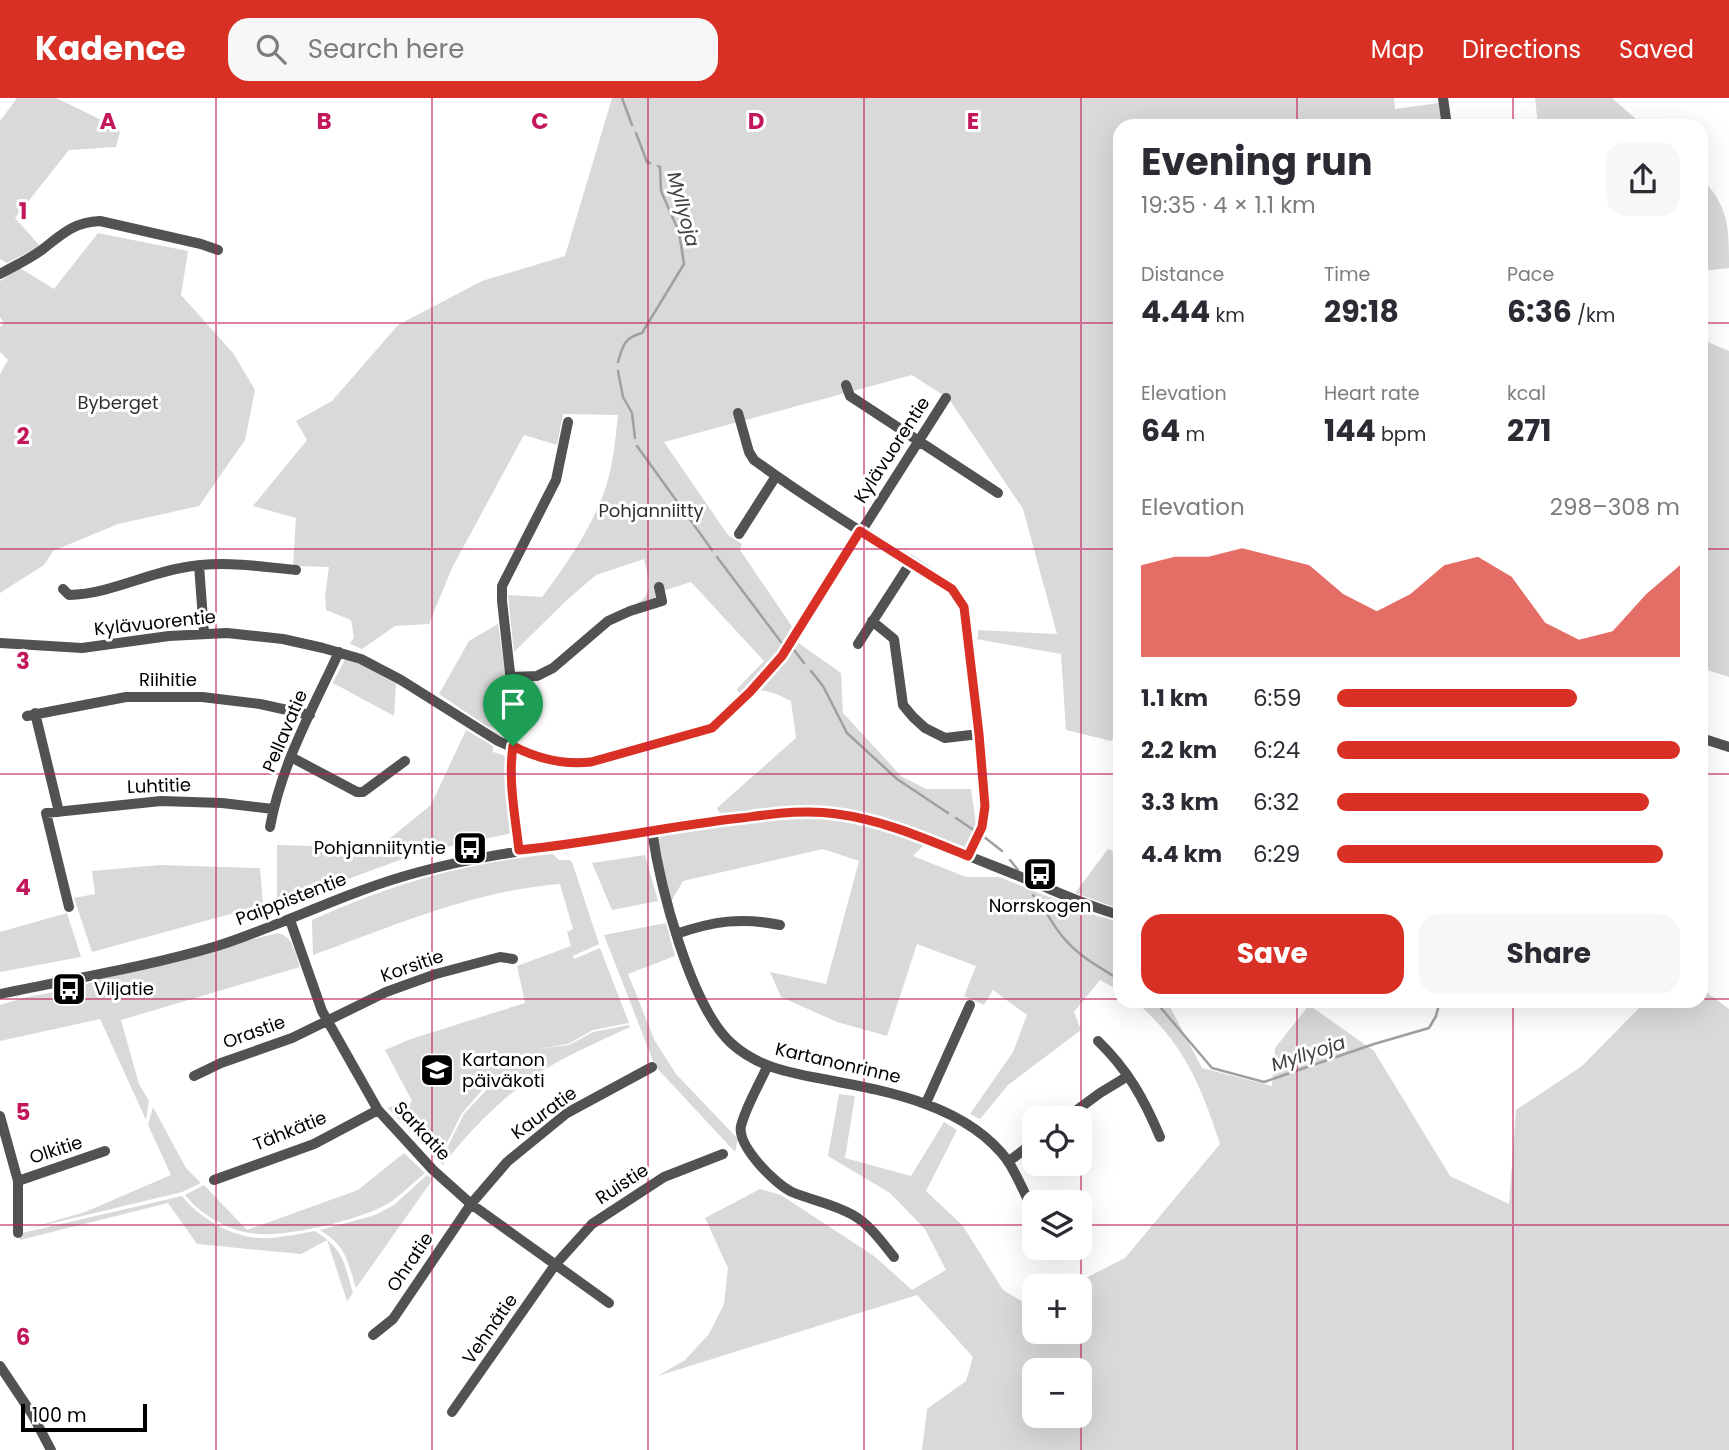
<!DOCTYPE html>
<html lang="en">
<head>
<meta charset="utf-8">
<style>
	:root { --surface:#fff; --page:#f7f7f7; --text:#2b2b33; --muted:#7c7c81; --accent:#d93025 }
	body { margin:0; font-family:Poppins,sans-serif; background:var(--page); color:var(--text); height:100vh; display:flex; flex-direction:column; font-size:26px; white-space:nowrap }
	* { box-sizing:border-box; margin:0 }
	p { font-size:23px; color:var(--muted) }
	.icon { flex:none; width:38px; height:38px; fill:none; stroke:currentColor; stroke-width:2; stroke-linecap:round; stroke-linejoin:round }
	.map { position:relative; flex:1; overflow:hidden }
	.details { position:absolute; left:1113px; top:21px; width:595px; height:889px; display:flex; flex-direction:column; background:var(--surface); border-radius:21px; box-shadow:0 7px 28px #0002 }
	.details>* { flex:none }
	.controls { position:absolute; left:1022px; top:1008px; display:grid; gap:14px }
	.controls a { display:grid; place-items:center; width:70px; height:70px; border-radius:14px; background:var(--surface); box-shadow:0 7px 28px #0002; font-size:35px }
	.scale { position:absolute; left:21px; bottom:18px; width:126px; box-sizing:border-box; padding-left:7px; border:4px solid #000; border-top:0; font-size:19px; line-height:24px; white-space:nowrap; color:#000; -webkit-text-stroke:5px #fff; paint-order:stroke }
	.pin { position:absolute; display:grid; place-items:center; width:60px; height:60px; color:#fff; margin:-72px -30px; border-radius:50% 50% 50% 0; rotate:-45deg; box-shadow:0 0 7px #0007 }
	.pin .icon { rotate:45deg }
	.round { display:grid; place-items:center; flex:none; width:74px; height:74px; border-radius:21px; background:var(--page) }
	.summary { display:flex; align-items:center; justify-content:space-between; height:119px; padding:0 28px }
	h1 { font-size:38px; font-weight:700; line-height:52px }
	.figures { display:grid; grid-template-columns:repeat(3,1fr); gap:10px; height:119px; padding:7px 28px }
	.figures div { display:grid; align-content:center }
	.figures b { font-size:30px; font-weight:700 }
	.figures small { font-size:19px; font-weight:400 }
	.figures p { font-size:19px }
	.chart { height:196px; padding:14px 28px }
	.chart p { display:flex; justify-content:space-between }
	.chart svg { width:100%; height:126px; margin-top:7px; fill:var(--accent); opacity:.7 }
	.primary-button { display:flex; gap:14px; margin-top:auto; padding:14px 28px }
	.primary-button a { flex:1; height:80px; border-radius:21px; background:var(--accent); color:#fff; font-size:28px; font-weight:700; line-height:80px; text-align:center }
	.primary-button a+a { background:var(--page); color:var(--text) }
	ul { padding:0 28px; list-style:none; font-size:23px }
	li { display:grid; grid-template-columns:112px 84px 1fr; align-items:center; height:52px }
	li i { height:18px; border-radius:9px; background:var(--accent) }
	header { display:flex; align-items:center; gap:42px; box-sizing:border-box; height:98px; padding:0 35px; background:var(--accent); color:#fff }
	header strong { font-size:33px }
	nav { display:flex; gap:38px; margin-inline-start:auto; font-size:24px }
	.search { width:490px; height:63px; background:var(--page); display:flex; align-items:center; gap:18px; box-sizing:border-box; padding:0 24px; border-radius:21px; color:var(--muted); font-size:26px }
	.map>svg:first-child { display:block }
	.green { fill:#d9d9d9; fill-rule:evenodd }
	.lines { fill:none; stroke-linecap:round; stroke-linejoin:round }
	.stream { stroke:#a0a0a0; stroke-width:2.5 }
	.minor { stroke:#525252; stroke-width:10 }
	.route-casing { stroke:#fff; stroke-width:14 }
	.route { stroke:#d93025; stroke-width:9 }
	.grid { fill:none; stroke:#c2185b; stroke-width:2; stroke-opacity:0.55 }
	.labels { text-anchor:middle; stroke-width:6; stroke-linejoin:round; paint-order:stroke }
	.park-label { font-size:18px; fill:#303030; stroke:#fff }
	.street-label { font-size:18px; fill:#000; stroke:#fff }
	.poi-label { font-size:18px; fill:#000; stroke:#fff; text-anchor:start }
	.water-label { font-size:19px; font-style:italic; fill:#414141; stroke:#fff }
	.grid-label { font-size:23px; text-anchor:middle; font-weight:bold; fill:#c2185b; stroke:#fff; stroke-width:6; stroke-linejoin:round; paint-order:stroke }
</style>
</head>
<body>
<header>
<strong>Kadence</strong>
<div class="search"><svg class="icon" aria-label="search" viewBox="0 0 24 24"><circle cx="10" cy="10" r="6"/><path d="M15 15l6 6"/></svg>Search here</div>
<nav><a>Map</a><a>Directions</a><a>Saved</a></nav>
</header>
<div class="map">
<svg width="1729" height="1352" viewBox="0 0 1729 1352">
	<rect width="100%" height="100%" fill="#fff"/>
	<!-- green -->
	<path class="green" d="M17 0H56L108 25 120 33 116 49 69 52 15 120 40 148 7 165 0 161V23Z
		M612 0H1394L1395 11 1439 5 1443 28H1120V634L1111 643 1066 632 1061 556 976 541 978 539V532L1057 536 1023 411 949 301 912 277 664 344 728 437 742 446 740 452 791 527 797 544 841 575 843 615 901 678 926 691H971L978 740 969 758 929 742 913 758 966 779H999L1097 818 1120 824V893L1100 882 1074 914 1081 932 1008 987 980 1021 970 1016 1013 954 1027 917 993 892 984 907 964 898 976 868 917 846 887 938 837 924 781 899 770 874 826 886 859 763 823 751 683 783 668 809 652 733 723 721 717 710 796 640 791 603C773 594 759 586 743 601L737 591 764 563 691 484 663 493 657 511 653 509 646 511 637 505C655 496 648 478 644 461L596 477 568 501 514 554 508 497 542 499C566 467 589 434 603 397 613 372 615 343 618 317L563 316 557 347 524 337 452 470 429 526 395 528 362 551 350 546 354 539 351 522 326 512 325 498 329 469 293 468 296 420 253 408 307 342 296 323 332 303 398 227 482 183 565 158Z
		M1535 0H1612L1644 28H1538Z
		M1701 79C1729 110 1729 127 1729 170L1701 173Z
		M98 135 188 153 181 197 233 255 255 292 245 342 199 408 118 426 53 453 44 467 0 495V276L8 262 0 254V229L4 225 0 219V183L20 170 54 191Z
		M1701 241 1729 253V579L1701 570Z
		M498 526 512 620 509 632 505 635 485 627 439 596 469 543Z
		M345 561 359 565 396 586 394 618 333 585Z
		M466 632 493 648V654L503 657 508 664 512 735 419 755 277 807V747L378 750 431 707Z
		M1108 751 1120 756V811L1075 795Z
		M553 756 559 762H569L572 764 599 846 573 858 574 861 600 850 629 925 593 932 568 946 538 951 569 947 593 934 629 927 630 929C607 940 583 950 561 962 514 987 475 1026 443 1067L440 1064 464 1016 503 974 486 988 462 1015 438 1063 388 1010 396 1006 400 1011 408 1008 412 1003 385 952 411 941 525 905 517 868 571 848 567 834 573 831 560 786C472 793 395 827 313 857L312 822C394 785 463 765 553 756Z
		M645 757 658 803 612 812 592 765Z
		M160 767 260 770 263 807 92 854 74 800 95 796 92 773Z
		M67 815 81 859 0 874V834Z
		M666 825 675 858 628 876 655 943 676 976 738 1041 735 1054 655 968 604 837Z
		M278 835C294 839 295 855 300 869L121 922 139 986 149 1003 146 1022 100 921 0 943V907L27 899 77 890 104 879Z
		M1701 890 1729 911V1352H922L927 1311 966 1283 973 1259 917 1197 658 1278 685 1262 709 1236 724 1206 728 1170 705 1120 760 1091 781 1097 874 1158 912 1192 946 1172 925 1131 890 1095 828 1058 839 996 855 998 845 1060 911 1078 944 1024 957 1032 926 1093 963 1128 1003 1192 1030 1208 1034 1206V1234H1080V1188H1070L1125 1160 1220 1046C1200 985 1184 946 1135 903H1167L1202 970 1272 988 1275 950 1309 907 1374 953 1450 1078 1509 1106 1516 1012 1582 968 1646 903H1701ZM1034 1272H1080V1318H1034Z
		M153 1009 186 1070 201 1085 182 1094 24 1132 85 1114 171 1077 148 1027Z
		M404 1055 425 1075C414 1084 403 1095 392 1103 364 1122 282 1141 250 1135 227 1132 199 1115 185 1097L204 1087 247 1132 358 1092Z
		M427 1077 433 1081 356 1190C347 1162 347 1149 320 1132L375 1117 394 1107Z
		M182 1098C198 1119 232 1139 259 1140 278 1141 297 1136 315 1133 345 1153 343 1162 353 1195L347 1203 327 1142 301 1156 197 1146 168 1105 20 1142 18 1136Z"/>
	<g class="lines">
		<!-- stream -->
		<path class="stream" d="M622 0 632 27
			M636 35 647 64 650 65
			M618 264C623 247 624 240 642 235L684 166 679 134 661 93 660 69 658 68
			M618 273 623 299 632 315 635 340
			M637 348 712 452
			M717 459 781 544
			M794 552 804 565
			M811 573 823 588 847 635 897 681 948 715
			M956 720 975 733
			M983 738 1002 753
			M1010 762 1018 772
			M1033 797C1045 809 1051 825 1062 838 1080 860 1097 867 1120 882
			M1155 903 1212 970 1264 984 1374 946 1429 930 1436 918 1440 903"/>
		<!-- minor -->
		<path class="minor" d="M1443 0 1447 28
			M0 176C14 168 30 161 43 151 62 136 74 124 100 123L201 146 218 152
			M846 287 850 298 998 395
			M738 315 749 354 754 362C787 386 822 409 857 431 882 447 954 482 964 509L979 636 984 708 982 729 969 758
			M739 436 776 378
			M199 467 204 535
			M63 491 69 497C108 496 143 477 181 470 219 462 257 468 296 472
			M872 523 894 541 903 607 913 619 925 630 945 640 979 636
			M0 545 82 550 169 538 227 535 283 541 323 550 361 561 401 582 498 643 532 658 560 664 578 665 591 664 708 633 750 594 782 558 946 300
			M858 546 911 464
			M512 579 537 578 553 570 608 523 630 513 662 503 659 489
			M35 615 59 714
			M27 618 126 599H202L260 606 310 617
			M1701 640 1729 649
			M291 659 357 694H363L405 663
			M270 729C281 667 313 610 339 554
			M652 733C660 788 690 907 731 945 757 969 790 975 823 981 887 993 967 1007 1008 1063 1018 1079 1026 1098 1034 1115
			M519 752 513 703 511 663 515 620 502 503V488L556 382 568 324
			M69 809 46 715 161 703 222 705 273 711
			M290 822 322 913 378 1012 433 1072 471 1106 609 1205
			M676 836C714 823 741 819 780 827
			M0 896C72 881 146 869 217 848 285 826 350 792 419 774 493 754 568 747 644 735 706 725 771 709 835 715 877 720 918 737 957 753 982 764 1008 773 1033 784 1062 796 1090 809 1120 817
			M1098 943C1128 972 1144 1001 1160 1039
			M767 969C759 987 746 1008 741 1028 737 1048 775 1086 792 1094 811 1102 834 1106 853 1117 870 1127 881 1143 894 1159
			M194 978 221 965 292 940 386 894 436 876 500 859 513 861
			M926 1005 970 907
			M0 1018 18 1083V1135
			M1066 1020 1100 995 1128 978
			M1008 1064 1034 1044
			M214 1082 314 1046 378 1012
			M18 1083 105 1053
			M373 1237 393 1221 471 1106 507 1064 567 1015 652 969
			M0 1268 32 1316 51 1352
			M452 1314 555 1167 592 1126 664 1079 723 1056"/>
	</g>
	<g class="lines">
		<!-- route casing -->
		<g class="route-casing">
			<path id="route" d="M860 433 952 491 964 509 979 636 985 708 982 729 968 758C926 741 883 722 837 716 805 711 773 716 741 720 667 728 594 745 519 752 515 717 508 682 513 648 538 661 563 667 591 664L712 630 750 594 782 558Z"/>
		</g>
		<!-- route -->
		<use href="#route" class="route"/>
	</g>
	<!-- grid -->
	<path class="grid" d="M216 0V1352M432 0V1352M648 0V1352M864 0V1352M1081 0V1352M1297 0V28M1513 0V28M0 225H1120M1701 225H1729M0 451H1120M1701 451H1729M0 676H1120M1701 676H1729M0 901H1120M1701 901H1729M1297 903V1352M1513 903V1352M0 1127H1034M1080 1127H1729"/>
	<!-- icons -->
	<defs>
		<g id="bus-square" transform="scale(1.75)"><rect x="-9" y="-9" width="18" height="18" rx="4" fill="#000" stroke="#fff"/><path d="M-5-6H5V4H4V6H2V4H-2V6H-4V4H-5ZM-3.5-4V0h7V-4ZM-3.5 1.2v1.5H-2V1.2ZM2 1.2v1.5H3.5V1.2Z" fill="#fff"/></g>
		<g id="school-square" transform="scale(1.75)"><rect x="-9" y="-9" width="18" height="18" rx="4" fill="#000" stroke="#fff"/><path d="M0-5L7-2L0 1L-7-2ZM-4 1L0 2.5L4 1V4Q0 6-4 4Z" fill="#fff"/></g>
	</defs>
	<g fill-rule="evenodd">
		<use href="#bus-square" x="470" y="750"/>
		<use href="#bus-square" x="1040" y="776"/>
		<use href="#bus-square" x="69" y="891"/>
		<use href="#school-square" x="437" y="972"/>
	</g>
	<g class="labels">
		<!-- park labels -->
		<g class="park-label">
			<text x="118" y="311">Byberget</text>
			<text x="651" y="419">Pohjanniitty</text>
		</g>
		<!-- street labels -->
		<g class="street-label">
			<text transform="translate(892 352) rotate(-57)" y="6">Kylävuorentie</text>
			<text transform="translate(155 525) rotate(-6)" y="6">Kylävuorentie</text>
			<text x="168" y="588">Riihitie</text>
			<text transform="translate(285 633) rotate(-67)" y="6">Pellavatie</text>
			<text transform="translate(159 688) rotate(-2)" y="6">Luhtitie</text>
			<text transform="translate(291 801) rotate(-21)" y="6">Paippistentie</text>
			<text transform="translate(412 868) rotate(-19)" y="6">Korsitie</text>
			<text transform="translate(254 934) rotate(-20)" y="6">Orastie</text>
			<text transform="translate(838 965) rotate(13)" y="6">Kartanonrinne</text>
			<text transform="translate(544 1015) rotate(-36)" y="6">Kauratie</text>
			<text transform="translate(290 1033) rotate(-22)" y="6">Tähkätie</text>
			<text transform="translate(422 1033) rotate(47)" y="6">Sarkatie</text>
			<text transform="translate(56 1052) rotate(-18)" y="6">Olkitie</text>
			<text transform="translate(622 1086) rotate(-33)" y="6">Ruistie</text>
			<text transform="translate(410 1164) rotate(-56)" y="6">Ohratie</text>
			<text transform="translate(490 1231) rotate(-55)" y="6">Vehnätie</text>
		</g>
		<!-- poi labels -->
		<g class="poi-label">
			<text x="446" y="756" text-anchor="end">Pohjanniityntie</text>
			<text x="1040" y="814" text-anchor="middle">Norrskogen</text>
			<text x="94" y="897">Viljatie</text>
			<text x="462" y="968">Kartanon<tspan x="462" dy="21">päiväkoti</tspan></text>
		</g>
		<!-- water labels -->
		<g class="water-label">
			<text transform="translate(684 111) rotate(75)" y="7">Myllyoja</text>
			<text transform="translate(1308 955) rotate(-18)" y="7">Myllyoja</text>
		</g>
	</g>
	<g class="grid-label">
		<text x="108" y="31">A</text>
		<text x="324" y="31">B</text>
		<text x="540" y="31">C</text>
		<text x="756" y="31">D</text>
		<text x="973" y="31">E</text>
		<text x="23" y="121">1</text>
		<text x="23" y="346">2</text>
		<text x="23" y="571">3</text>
		<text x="23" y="797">4</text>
		<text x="23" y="1022">5</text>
		<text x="23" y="1247">6</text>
	</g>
</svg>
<div class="controls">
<a><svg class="icon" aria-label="locate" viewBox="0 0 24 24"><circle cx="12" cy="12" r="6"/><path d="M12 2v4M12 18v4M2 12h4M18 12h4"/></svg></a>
<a><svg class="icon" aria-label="layers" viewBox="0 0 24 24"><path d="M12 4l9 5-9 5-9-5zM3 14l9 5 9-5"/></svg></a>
<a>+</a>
<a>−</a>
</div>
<div class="scale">100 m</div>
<div class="pin" style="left:513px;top:648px;background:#1e9e55"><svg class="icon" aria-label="arrive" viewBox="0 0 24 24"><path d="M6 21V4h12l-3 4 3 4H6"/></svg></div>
<section class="details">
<div class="summary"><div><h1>Evening run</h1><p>19:35 · 4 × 1.1 km</p></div><a class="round"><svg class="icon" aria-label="share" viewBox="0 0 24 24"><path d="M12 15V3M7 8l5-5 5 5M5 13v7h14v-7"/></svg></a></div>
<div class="figures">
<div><p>Distance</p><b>4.44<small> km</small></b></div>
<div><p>Time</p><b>29:18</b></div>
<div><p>Pace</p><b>6:36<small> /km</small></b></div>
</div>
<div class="figures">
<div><p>Elevation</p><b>64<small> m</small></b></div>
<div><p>Heart rate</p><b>144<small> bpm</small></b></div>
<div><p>kcal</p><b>271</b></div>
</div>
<div class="chart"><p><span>Elevation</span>298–308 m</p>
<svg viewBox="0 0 160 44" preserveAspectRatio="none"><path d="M0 44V12L10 9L20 9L30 6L40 9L50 12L60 22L70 28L80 22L90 12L100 9L110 16L120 32L130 38L140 35L150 22L160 12V44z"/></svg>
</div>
<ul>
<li><b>1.1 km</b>6:59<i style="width:70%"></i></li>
<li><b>2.2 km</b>6:24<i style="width:100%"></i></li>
<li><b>3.3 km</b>6:32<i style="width:91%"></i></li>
<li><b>4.4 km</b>6:29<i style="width:95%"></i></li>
</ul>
<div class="primary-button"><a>Save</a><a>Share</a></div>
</section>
</div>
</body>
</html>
